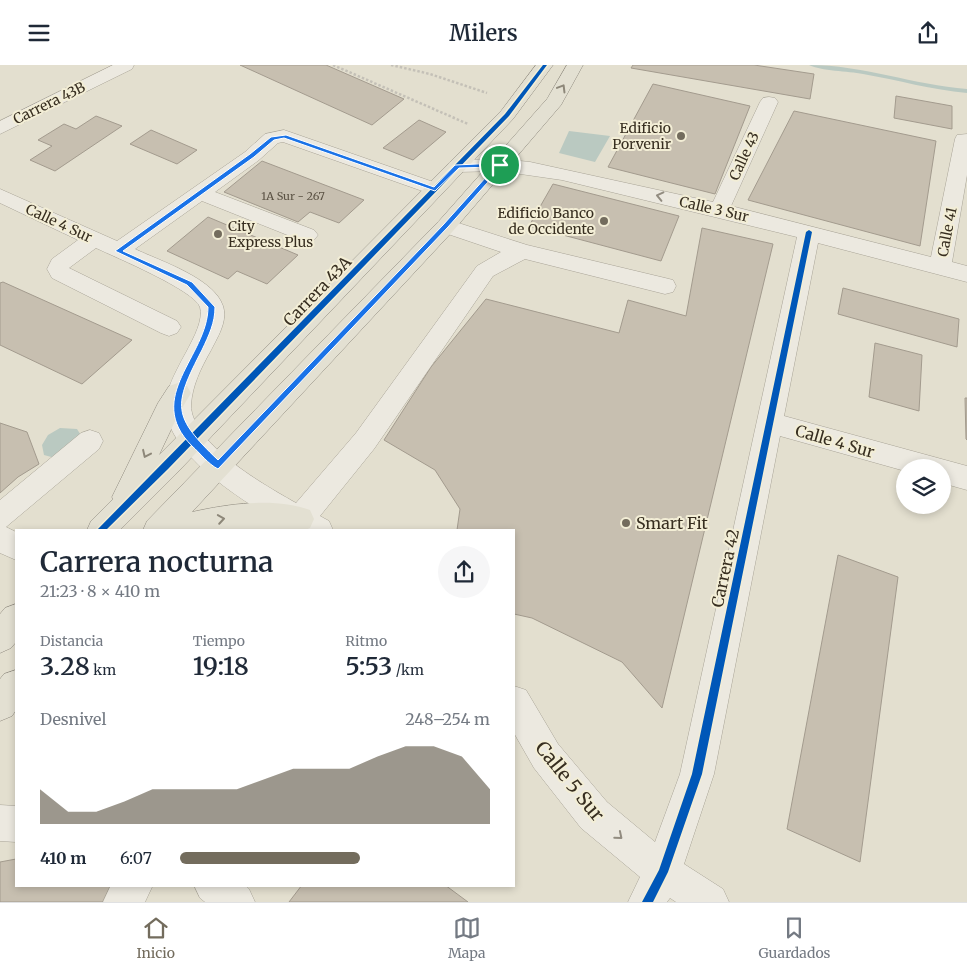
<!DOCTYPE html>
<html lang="es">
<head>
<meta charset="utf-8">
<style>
	:root { --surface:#fff; --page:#f6f6f7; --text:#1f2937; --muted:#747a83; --line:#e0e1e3; --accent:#736c5d }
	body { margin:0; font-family:Merriweather,serif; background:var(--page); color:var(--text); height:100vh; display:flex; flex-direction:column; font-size:19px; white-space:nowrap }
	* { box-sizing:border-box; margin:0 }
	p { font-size:16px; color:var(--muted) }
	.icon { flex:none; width:28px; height:28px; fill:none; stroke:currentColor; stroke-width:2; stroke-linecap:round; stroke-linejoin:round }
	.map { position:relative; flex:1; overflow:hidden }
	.sheet { position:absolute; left:15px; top:464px; width:500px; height:358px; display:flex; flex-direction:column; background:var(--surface); border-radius:0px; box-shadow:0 2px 8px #0003 }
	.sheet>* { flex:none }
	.tools { position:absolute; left:896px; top:394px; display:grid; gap:10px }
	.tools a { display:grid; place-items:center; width:55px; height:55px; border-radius:50%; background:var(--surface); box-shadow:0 2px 8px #0003; font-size:25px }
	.pin { position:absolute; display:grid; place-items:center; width:42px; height:42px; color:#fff; margin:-21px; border:2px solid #fff; border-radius:50%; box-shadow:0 1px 5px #0007 }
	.round { display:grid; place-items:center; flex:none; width:52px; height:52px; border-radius:26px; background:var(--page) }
	.overview { display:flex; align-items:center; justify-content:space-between; height:85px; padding:0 25px }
	h1 { font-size:28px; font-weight:600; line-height:38px }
	.figures { display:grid; grid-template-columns:repeat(3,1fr); gap:8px; height:85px; padding:5px 25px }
	.figures div { display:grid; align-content:center }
	.figures b { font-size:25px; font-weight:600 }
	.figures small { font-size:14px; font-weight:400 }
	.figures p { font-size:14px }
	.chart { height:140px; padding:10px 25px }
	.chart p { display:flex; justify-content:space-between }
	.chart svg { width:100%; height:90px; margin-top:5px; fill:var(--accent); opacity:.7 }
	ul { padding:0 25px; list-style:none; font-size:16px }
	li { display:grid; grid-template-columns:80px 60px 1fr; align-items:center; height:38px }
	li i { height:12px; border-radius:6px; background:var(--accent) }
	header { display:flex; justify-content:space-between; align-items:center; height:65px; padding:0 25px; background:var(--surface); font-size:22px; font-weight:600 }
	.dock { display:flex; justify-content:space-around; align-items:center; height:70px; border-top:1px solid var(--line); background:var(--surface); font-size:14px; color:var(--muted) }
	.dock a { display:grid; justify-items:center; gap:2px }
	.dock .selected { color:var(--accent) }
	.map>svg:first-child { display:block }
	.water { fill:#bac9c1 }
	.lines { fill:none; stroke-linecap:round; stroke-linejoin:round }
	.stream { fill:#bac9c1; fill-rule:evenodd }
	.building { fill:#c7bfb0; stroke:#a39b8e }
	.minor-casing { stroke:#a9a497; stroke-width:1 }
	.major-casing { stroke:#8e897e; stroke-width:1 }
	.path { stroke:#c4c0b7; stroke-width:2.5; stroke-dasharray:2.5 2; stroke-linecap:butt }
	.minor { fill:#ece9e0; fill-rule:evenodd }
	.major { fill:#e3e0d2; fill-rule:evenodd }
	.cycleway-casing { stroke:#f3eed6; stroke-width:3 }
	.cycleway { fill:#0057b8; fill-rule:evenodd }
	.oneway { stroke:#8d8779 }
	.oneway2 { stroke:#928c80 }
	.route { fill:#1a73e8; stroke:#fff; fill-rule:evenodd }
	.poi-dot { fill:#736c5d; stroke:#f3eed6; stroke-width:2 }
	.labels { text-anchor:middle; stroke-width:4; stroke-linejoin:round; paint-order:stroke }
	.far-number-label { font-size:11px; fill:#5b5244 }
	.far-street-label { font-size:14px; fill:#372e20; stroke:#f3eed6 }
	.far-poi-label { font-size:14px; fill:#372e20; stroke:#f3eed6; text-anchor:end }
	.street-label { font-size:16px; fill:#372e20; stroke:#f3eed6 }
	.poi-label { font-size:16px; fill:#372e20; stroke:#f3eed6; text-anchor:start }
	.near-street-label { font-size:19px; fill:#372e20; stroke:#f3eed6 }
</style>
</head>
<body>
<header><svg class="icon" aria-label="menu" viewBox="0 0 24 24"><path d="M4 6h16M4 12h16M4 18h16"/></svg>Milers<svg class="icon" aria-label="share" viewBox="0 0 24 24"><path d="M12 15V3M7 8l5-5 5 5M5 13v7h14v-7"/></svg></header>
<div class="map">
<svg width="967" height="837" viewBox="0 0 967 837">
	<rect width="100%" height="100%" fill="#e3dfcf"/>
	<!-- water -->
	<path class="water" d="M569 66 610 71 595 97 559 88Z
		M60 363 77 364 82 372 55 393 44 390 42 380 48 370Z"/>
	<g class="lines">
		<!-- stream -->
		<path class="stream" d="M809 0C863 0 914 20 967 24V28C932 25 898 15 863 9 848 6 821 6 809 0Z"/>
	</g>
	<!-- building -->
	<path class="building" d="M240 0H326L404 34 372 60Z
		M633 0H754L814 9 810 34 631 3Z
		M653 19 750 41 715 129 608 102Z
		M896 31 952 41V64L894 53Z
		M794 46 936 76 920 181 748 135Z
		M96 51 122 61 55 106 30 95 52 81 38 75 64 59 76 64Z
		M419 55 446 67 413 95 383 83Z
		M151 65 197 85 177 99 130 79Z
		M262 96 364 135 339 158 310 147 298 157 224 127Z
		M553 119 679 151 661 196 529 161Z
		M208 152 298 190 267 219 237 206 228 214 167 186Z
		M702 163 773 179 662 643 622 597 532 553 514 549V465H457L460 444 435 405 384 375 431 302 486 234 619 268 628 235 686 251Z
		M3 217 132 275 82 319 0 280V218Z
		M843 223 959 254 957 282 838 249Z
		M875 278 922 290 919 346 869 332Z
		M965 333H967V375L966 374Z
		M0 358 27 367 39 399 18 412 0 428Z
		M838 490 898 512 860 797 787 764Z
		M16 794V820H121L111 837H0V797Z
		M302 820H445L468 837H289Z"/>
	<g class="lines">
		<!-- minor casing -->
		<g class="minor-casing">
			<path id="minor" d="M113 0H134L132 4 0 69V56Z
				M769 32 775 33 778 37 731 141 931 192 955 74 957 70 967 69V110L952 197 967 201V217L818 178 784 351 967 401V425L942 418V402H905V406L780 371 714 709 684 799 723 824 729 837H676L670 833 667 837H628L640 812 581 763 534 703 514 668V621L526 625 558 679 607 737 655 777 680 709 797 172 562 115 500 106 457 107 450 105 447 101 450 97 457 95 500 94 530 97 713 137 760 37 763 33Z
				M284 65 442 120 445 124 442 128 435 130 428 128 283 77 278 78 259 95 215 127 314 165 318 170 314 175 307 177 300 175 202 136 135 184C160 196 214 213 223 241 228 257 217 273 210 287 201 303 192 321 191 340 191 379 266 421 296 438L356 368 477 201 501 187 439 166 436 161 439 156 446 154 527 180 665 213 673 215 676 221 673 227 665 229 525 194 493 211 374 384 320 451 329 456 333 465C323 465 301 468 292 464 282 460 272 452 262 447 229 426 166 385 166 341 165 309 207 267 200 242 194 225 115 192 96 183L69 203 177 256 181 262 177 268 169 271 161 268 52 213 47 204 52 194 78 175 0 138V124L117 176 245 87 265 69Z
				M90 365 99 368 103 376 99 384 6 462 16 467V495L0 488V435L81 368Z
				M0 740 16 741V777L0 776Z
				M111 820H153L145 837H103Z
				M194 820H245L249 824 255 837H205L200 833Z"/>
		</g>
		<!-- major casing -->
		<g class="major-casing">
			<path id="major" d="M536 0H553L513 54 175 410 120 465H87L91 456 113 434 112 432 158 338 169 321 178 318 187 321 191 328 178 350 159 390 501 46Z
				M567 0H583L561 40 453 166 192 447C228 439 275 432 310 445L314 454 310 463 305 465H143L147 456 439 156 547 34Z
				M16 539V577L11 583 0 588V549L5 543Z
				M16 605V645L12 651 0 656V614L4 609Z"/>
		</g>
		<!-- path -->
		<path class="path" d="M333 0 468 59
			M391 0 430 9 487 28"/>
		<!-- minor -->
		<use href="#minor" class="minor"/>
		<!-- major -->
		<use href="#major" class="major"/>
		<!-- cycleway casing -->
		<g class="cycleway-casing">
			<path id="cycleway" d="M543 0H547L509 51 168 404 106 465H97L505 49Z
				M809 165 812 167 702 709 668 807 653 837H642L659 805 692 709 806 167Z"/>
		</g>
		<!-- cycleway -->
		<use href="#cycleway" class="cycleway"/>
	</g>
	<!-- one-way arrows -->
	<defs><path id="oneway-chevron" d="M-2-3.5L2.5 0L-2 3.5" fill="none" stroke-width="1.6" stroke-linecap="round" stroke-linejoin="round" transform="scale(1.25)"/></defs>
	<g class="oneway">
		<use href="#oneway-chevron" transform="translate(562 23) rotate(-59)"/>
		<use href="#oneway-chevron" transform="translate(146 389) rotate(115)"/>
		<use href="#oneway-chevron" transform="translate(221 454) rotate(-9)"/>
	</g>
	<g class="oneway2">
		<use href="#oneway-chevron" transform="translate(660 131) rotate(-167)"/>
		<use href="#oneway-chevron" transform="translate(619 771) rotate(40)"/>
	</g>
	<!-- route -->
	<path class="route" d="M286 70 434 122 455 100 500 98 503 100 448 162 218 404C208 399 200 388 192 381 143 332 208 291 208 242L187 220 115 186 250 89 271 72ZM284 73 435 126 459 103 495 102 443 160 218 395C172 351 173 341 202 285 209 270 215 258 215 242L192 217 123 186 254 92 274 75Z"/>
	<!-- markers -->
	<g class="poi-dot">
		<circle cx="681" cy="71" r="5"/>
		<circle cx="604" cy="156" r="5"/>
		<circle cx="218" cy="169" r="5"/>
		<circle cx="626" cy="458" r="5"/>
	</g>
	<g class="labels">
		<!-- far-number labels -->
		<g class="far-number-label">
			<text x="293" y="135">1A Sur - 267</text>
		</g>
		<!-- far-street labels -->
		<g class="far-street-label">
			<text transform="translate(49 38) rotate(-26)" y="5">Carrera 43B</text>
			<text transform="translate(744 91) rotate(-65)" y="5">Calle 43</text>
			<text transform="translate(714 144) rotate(13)" y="5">Calle 3 Sur</text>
			<text transform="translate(59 158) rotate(25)" y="5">Calle 4 Sur</text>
			<text transform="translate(947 167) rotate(-79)" y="5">Calle 41</text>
		</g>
		<!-- far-poi labels -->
		<g class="far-poi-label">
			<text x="671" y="68">Edificio<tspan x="671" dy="16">Porvenir</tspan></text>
			<text x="594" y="153">Edificio Banco<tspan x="594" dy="16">de Occidente</tspan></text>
			<text x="228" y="166" text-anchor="start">City<tspan x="228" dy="16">Express Plus</tspan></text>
		</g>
		<!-- street labels -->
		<g class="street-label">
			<text transform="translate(317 226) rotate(-46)" y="6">Carrera 43A</text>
			<text transform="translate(835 376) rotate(16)" y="6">Calle 4 Sur</text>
			<text transform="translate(725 503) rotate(-78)" y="6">Carrera 42</text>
		</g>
		<!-- poi labels -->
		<g class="poi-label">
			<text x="636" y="464">Smart Fit</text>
		</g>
		<!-- near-street labels -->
		<g class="near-street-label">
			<text transform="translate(570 716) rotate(51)" y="7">Calle 5 Sur</text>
		</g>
	</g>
</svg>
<div class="tools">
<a><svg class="icon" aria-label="layers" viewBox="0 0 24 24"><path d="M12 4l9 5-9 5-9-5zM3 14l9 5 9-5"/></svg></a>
</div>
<div class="pin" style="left:500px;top:100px;background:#1e9e55"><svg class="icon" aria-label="arrive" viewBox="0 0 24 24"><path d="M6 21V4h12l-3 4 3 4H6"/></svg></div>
<section class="sheet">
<div class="overview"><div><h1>Carrera nocturna</h1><p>21:23 · 8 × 410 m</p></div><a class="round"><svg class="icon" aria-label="share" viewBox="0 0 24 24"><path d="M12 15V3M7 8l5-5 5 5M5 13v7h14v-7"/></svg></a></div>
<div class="figures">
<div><p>Distancia</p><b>3.28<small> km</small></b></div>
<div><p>Tiempo</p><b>19:18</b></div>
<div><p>Ritmo</p><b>5:53<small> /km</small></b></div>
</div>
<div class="chart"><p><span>Desnivel</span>248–254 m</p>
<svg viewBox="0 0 160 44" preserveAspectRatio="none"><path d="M0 44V27L10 38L20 38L30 33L40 27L50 27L60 27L70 27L80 22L90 17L100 17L110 17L120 11L130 6L140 6L150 11L160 27V44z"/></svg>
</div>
<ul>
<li><b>410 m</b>6:07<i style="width:58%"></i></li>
</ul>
</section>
</div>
<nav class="dock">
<a class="selected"><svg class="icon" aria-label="home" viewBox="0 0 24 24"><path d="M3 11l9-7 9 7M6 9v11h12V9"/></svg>Inicio</a>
<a><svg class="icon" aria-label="map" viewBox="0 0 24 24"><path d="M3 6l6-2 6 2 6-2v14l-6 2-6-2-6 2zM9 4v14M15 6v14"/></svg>Mapa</a>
<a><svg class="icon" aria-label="saved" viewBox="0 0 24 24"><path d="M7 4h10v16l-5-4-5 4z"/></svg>Guardados</a>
</nav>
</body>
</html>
